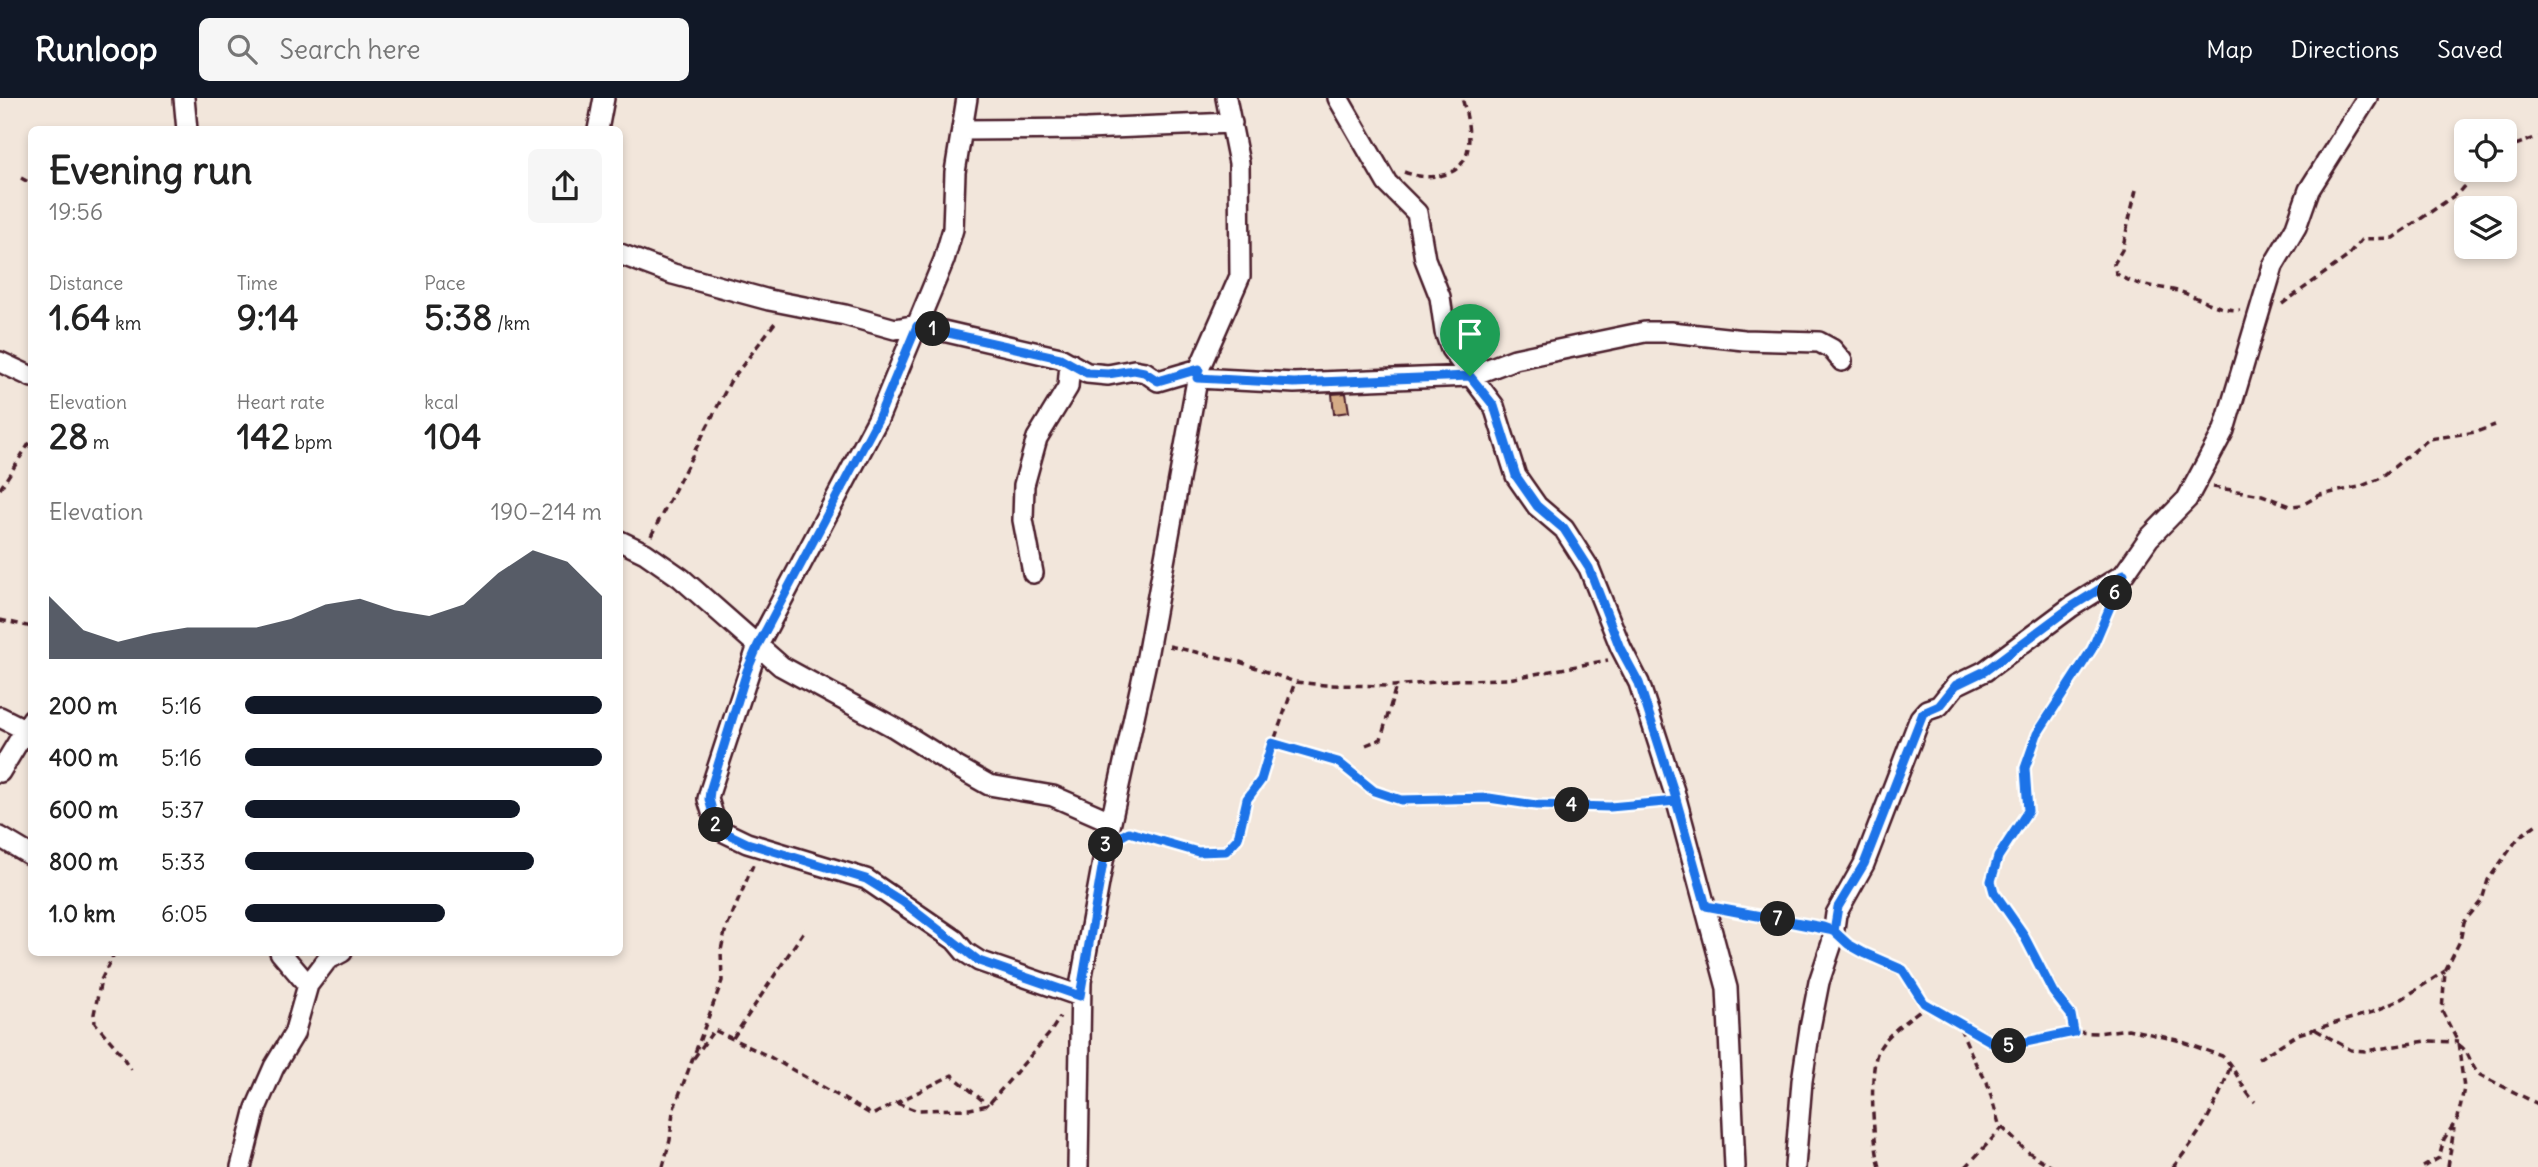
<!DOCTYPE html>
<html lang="en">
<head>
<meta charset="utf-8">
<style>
	:root { --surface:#fff; --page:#f6f6f6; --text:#222; --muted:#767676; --accent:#111827 }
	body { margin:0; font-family:Delius,sans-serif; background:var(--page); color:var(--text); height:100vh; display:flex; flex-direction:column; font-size:26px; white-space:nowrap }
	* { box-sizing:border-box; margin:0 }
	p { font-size:23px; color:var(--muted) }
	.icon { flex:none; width:38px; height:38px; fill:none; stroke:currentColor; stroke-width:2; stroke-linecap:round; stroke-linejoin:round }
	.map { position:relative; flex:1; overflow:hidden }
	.side { position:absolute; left:28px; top:28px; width:595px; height:830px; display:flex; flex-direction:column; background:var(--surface); border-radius:10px; box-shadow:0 4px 10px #0003 }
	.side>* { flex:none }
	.fabs { position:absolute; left:2454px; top:21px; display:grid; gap:14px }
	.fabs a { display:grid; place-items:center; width:63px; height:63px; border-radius:10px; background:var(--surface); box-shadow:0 4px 10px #0003; font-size:35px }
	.pin { position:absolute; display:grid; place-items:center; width:60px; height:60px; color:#fff; margin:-72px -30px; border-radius:50% 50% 50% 0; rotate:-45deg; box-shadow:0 0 7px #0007 }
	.pin .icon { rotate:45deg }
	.km { position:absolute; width:35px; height:35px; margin:-18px; border-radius:50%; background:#222; color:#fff; font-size:19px; line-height:35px; text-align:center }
	.round { display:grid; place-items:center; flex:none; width:74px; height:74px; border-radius:10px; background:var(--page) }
	.head { display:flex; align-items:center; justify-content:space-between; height:119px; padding:0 21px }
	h1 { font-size:38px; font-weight:700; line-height:52px }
	.metrics { display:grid; grid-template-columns:repeat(3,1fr); gap:10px; height:119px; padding:7px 21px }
	.metrics div { display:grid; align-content:center }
	.metrics b { font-size:35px; font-weight:700 }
	.metrics small { font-size:19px; font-weight:400 }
	.metrics p { font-size:19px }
	.chart { height:196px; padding:14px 21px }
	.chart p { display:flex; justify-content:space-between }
	.chart svg { width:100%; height:126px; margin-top:7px; fill:var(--accent); opacity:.7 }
	ul { padding:0 21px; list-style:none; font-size:23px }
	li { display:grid; grid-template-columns:112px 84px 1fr; align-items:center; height:52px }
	li i { height:18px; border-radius:9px; background:var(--accent) }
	header { display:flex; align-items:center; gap:42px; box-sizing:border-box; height:98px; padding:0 35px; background:var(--accent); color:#fff }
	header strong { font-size:33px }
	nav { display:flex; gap:38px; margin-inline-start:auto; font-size:24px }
	.search { width:490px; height:63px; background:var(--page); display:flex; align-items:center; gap:18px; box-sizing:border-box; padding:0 24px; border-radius:10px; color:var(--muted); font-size:26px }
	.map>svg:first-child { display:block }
	.building { fill:#d5ab86; stroke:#4a1f2b; stroke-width:2 }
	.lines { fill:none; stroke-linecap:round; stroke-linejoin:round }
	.street-casing { stroke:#4a1f2b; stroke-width:24 }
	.path { stroke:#4a1f2b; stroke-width:3.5; stroke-dasharray:7 5; stroke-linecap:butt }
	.street { stroke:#fff; stroke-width:19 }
	.route-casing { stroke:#fff; stroke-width:14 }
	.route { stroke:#1a73e8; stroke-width:9 }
</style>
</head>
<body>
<header>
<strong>Runloop</strong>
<div class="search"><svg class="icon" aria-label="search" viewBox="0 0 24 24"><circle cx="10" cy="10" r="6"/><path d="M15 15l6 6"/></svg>Search here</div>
<nav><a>Map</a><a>Directions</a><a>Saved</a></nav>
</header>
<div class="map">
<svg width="2538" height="1069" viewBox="0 0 2538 1069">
	<rect width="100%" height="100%" fill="#f2e6db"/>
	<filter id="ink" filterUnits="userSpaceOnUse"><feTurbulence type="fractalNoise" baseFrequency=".0143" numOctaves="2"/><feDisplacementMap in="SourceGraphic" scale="14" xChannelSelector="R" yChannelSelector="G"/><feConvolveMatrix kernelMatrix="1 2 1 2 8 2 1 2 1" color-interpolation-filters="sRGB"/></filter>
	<g filter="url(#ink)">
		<!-- building -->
		<path class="building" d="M1346 295 1349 314 1334 316 1332 296Z"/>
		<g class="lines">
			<!-- street casing -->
			<g class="street-casing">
				<path id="street" d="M184 0 187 32
					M967 0 955 74 953 131 944 162 878 321 758 547 710 693 708 701 716 727 724 734 747 745 866 781 955 842 965 854 979 863 1080 898
					M1338 0 1387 85 1417 115 1425 161 1440 199 1445 234 1451 251 1494 308 1516 378 1537 408 1564 431 1589 470 1621 550 1639 585 1674 693 1727 890 1735 1069
					M598 32 604 0
					M962 32 1087 31 1232 25
					M620 156 673 176 769 202 845 217 895 231 917 227 1060 260 1087 275 1108 277 1134 272 1145 274 1158 283 1199 271
					M0 264 32 279
					M1197 280 1294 285 1470 278 1515 261 1645 234H1671L1744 242 1819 244 1832 251 1842 263
					M620 443 645 455 681 480 781 568 895 630 957 669 989 687 1053 698 1110 723
					M1033 475 1023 422 1024 387 1037 340 1068 289 1070 265
					M0 619 32 635
					M0 674 32 621
					M0 739 32 758
					M280 854 308 887
					M241 1069 256 1010 274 969 294 936 308 887 327 862 342 854
					M1078 1069 1081 883 1106 747 1146 564 1199 271 1240 178 1239 65 1226 0
					M1795 1069 1802 983 1810 930 1819 884 1832 845 1836 816 1864 766 1920 620 1927 612 1939 608 1956 587 1985 573 2071 509 2124 476 2149 440 2187 401 2224 332 2273 168 2296 129 2309 92 2367 0"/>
			</g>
			<!-- path -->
			<path class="path" d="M2504 51 2538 39
				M1404 74C1418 79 1429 80 1443 77 1478 69 1470 26 1462 0
				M21 80 32 86
				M2136 92 2122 152 2114 166 2116 175C2133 189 2161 188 2181 194 2200 200 2220 213 2240 212
				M30 184 32 185
				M2282 206 2347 159 2362 141 2393 140 2458 95 2478 72
				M2213 389 2262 397 2290 408 2302 407 2320 397 2359 389 2379 381 2429 341 2476 334 2495 327
				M0 391 32 341
				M651 438 730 284 777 222
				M0 522 32 529
				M1169 548 1240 564 1295 584 1325 587 1394 588 1455 582 1509 581 1608 562
				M1272 645 1338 664 1374 693 1401 702 1489 700 1536 707 1610 709 1660 705
				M1366 647 1381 641 1396 588
				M1126 734 1197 754 1226 753 1234 746 1247 701 1260 682 1295 584
				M1725 812 1817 828
				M1850 847 1903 871 1927 907 1998 947 2007 948 2074 934 2098 935 2128 931 2177 942 2222 958C2237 971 2240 989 2255 1004
				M115 854 101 882 94 916 95 925 119 953 131 972
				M1960 930 1976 966 1987 984 1999 1026 2025 1052 2052 1069
				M2316 932 2351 952 2366 953 2426 943 2458 944
				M2074 934 2071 917 2053 894 2022 834 1994 794 1991 783 1998 759 2028 713 2025 670 2037 636 2092 551 2110 506
				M733 940 806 830
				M2459 947C2471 955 2470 969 2480 977L2538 1006
				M694 960 714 932 770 959 872 1017 952 977 988 1007
				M2258 961 2298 936 2373 914 2402 901 2445 873
				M897 1005 915 1012 970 1011 988 1007 1050 935 1060 919
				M663 1069 670 1042 673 1013 722 883 721 852 725 834 753 767
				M1880 1069C1873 1046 1868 971 1879 951 1889 934 1911 919 1927 907
				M1966 1069 2002 1030
				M2173 1069C2200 1037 2218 1006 2231 966
				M2423 1069 2439 1060 2444 1041 2458 1020 2464 990 2458 944 2442 913 2445 873 2460 843 2464 824 2482 802 2488 782 2519 739 2538 725
				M2448 1069 2454 1030"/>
			<!-- street -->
			<use href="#street" class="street"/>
		</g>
	</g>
	<g class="lines" filter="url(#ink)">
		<!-- route casing -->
		<g class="route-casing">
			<path id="route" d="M1470 278 1294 285 1197 280 1199 271 1158 283 1144 274 1134 272 1108 276 1087 275 1060 260 917 228 878 321 758 547 747 573 710 693 709 701 716 727 724 734 747 745 866 781 903 804 979 863 1080 898 1106 747 1129 734 1198 754 1226 753 1238 740 1247 701 1261 682 1272 645 1338 664 1374 693 1401 702 1489 700 1536 707 1610 709 1676 703 1706 808 1834 833 1848 846 1864 855 1903 872 1924 905 1997 947 2007 948 2074 934 2071 917 2053 894 2022 834 1994 794 1991 783 1998 759 2028 713 2025 670 2037 636 2092 551 2124 476 2071 509 1985 573 1956 587 1939 608 1923 615 1864 766 1838 809 1834 833 1823 829 1706 808 1674 694 1639 585 1620 550 1589 470 1564 431 1537 408 1516 378 1494 308 1470 278"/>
		</g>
		<!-- route -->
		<use href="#route" class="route"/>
	</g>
</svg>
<div class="fabs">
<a><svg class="icon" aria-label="locate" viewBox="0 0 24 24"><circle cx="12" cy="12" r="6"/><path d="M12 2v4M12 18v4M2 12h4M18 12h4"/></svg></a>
<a><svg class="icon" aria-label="layers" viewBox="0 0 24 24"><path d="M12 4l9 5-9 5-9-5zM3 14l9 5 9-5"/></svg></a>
</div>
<div class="pin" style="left:1470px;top:278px;background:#1e9e55"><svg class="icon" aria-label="arrive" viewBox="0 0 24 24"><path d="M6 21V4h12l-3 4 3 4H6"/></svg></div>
<b class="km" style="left:933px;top:231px">1</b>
<b class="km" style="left:716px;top:727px">2</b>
<b class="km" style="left:1106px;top:747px">3</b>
<b class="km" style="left:1572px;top:707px">4</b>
<b class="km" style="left:2009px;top:948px">5</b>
<b class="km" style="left:2115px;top:495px">6</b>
<b class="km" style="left:1778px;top:821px">7</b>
<section class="side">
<div class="head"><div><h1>Evening run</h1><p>19:56</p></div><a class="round"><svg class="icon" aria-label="share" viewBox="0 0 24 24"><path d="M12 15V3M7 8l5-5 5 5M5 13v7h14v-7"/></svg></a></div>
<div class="metrics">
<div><p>Distance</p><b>1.64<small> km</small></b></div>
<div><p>Time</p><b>9:14</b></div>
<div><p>Pace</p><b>5:38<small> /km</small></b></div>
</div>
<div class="metrics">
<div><p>Elevation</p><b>28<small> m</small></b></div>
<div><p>Heart rate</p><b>142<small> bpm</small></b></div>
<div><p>kcal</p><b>104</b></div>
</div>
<div class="chart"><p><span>Elevation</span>190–214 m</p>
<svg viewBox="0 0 160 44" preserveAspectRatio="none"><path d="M0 44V22L10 34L20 38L30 35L40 33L50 33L60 33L70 30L80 25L90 23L100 27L110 29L120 25L130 14L140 6L150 10L160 22V44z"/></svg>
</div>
<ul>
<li><b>200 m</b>5:16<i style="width:100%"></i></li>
<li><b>400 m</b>5:16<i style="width:100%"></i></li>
<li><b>600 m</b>5:37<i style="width:77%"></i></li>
<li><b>800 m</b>5:33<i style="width:81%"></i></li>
<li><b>1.0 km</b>6:05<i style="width:56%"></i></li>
</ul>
</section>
</div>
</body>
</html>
